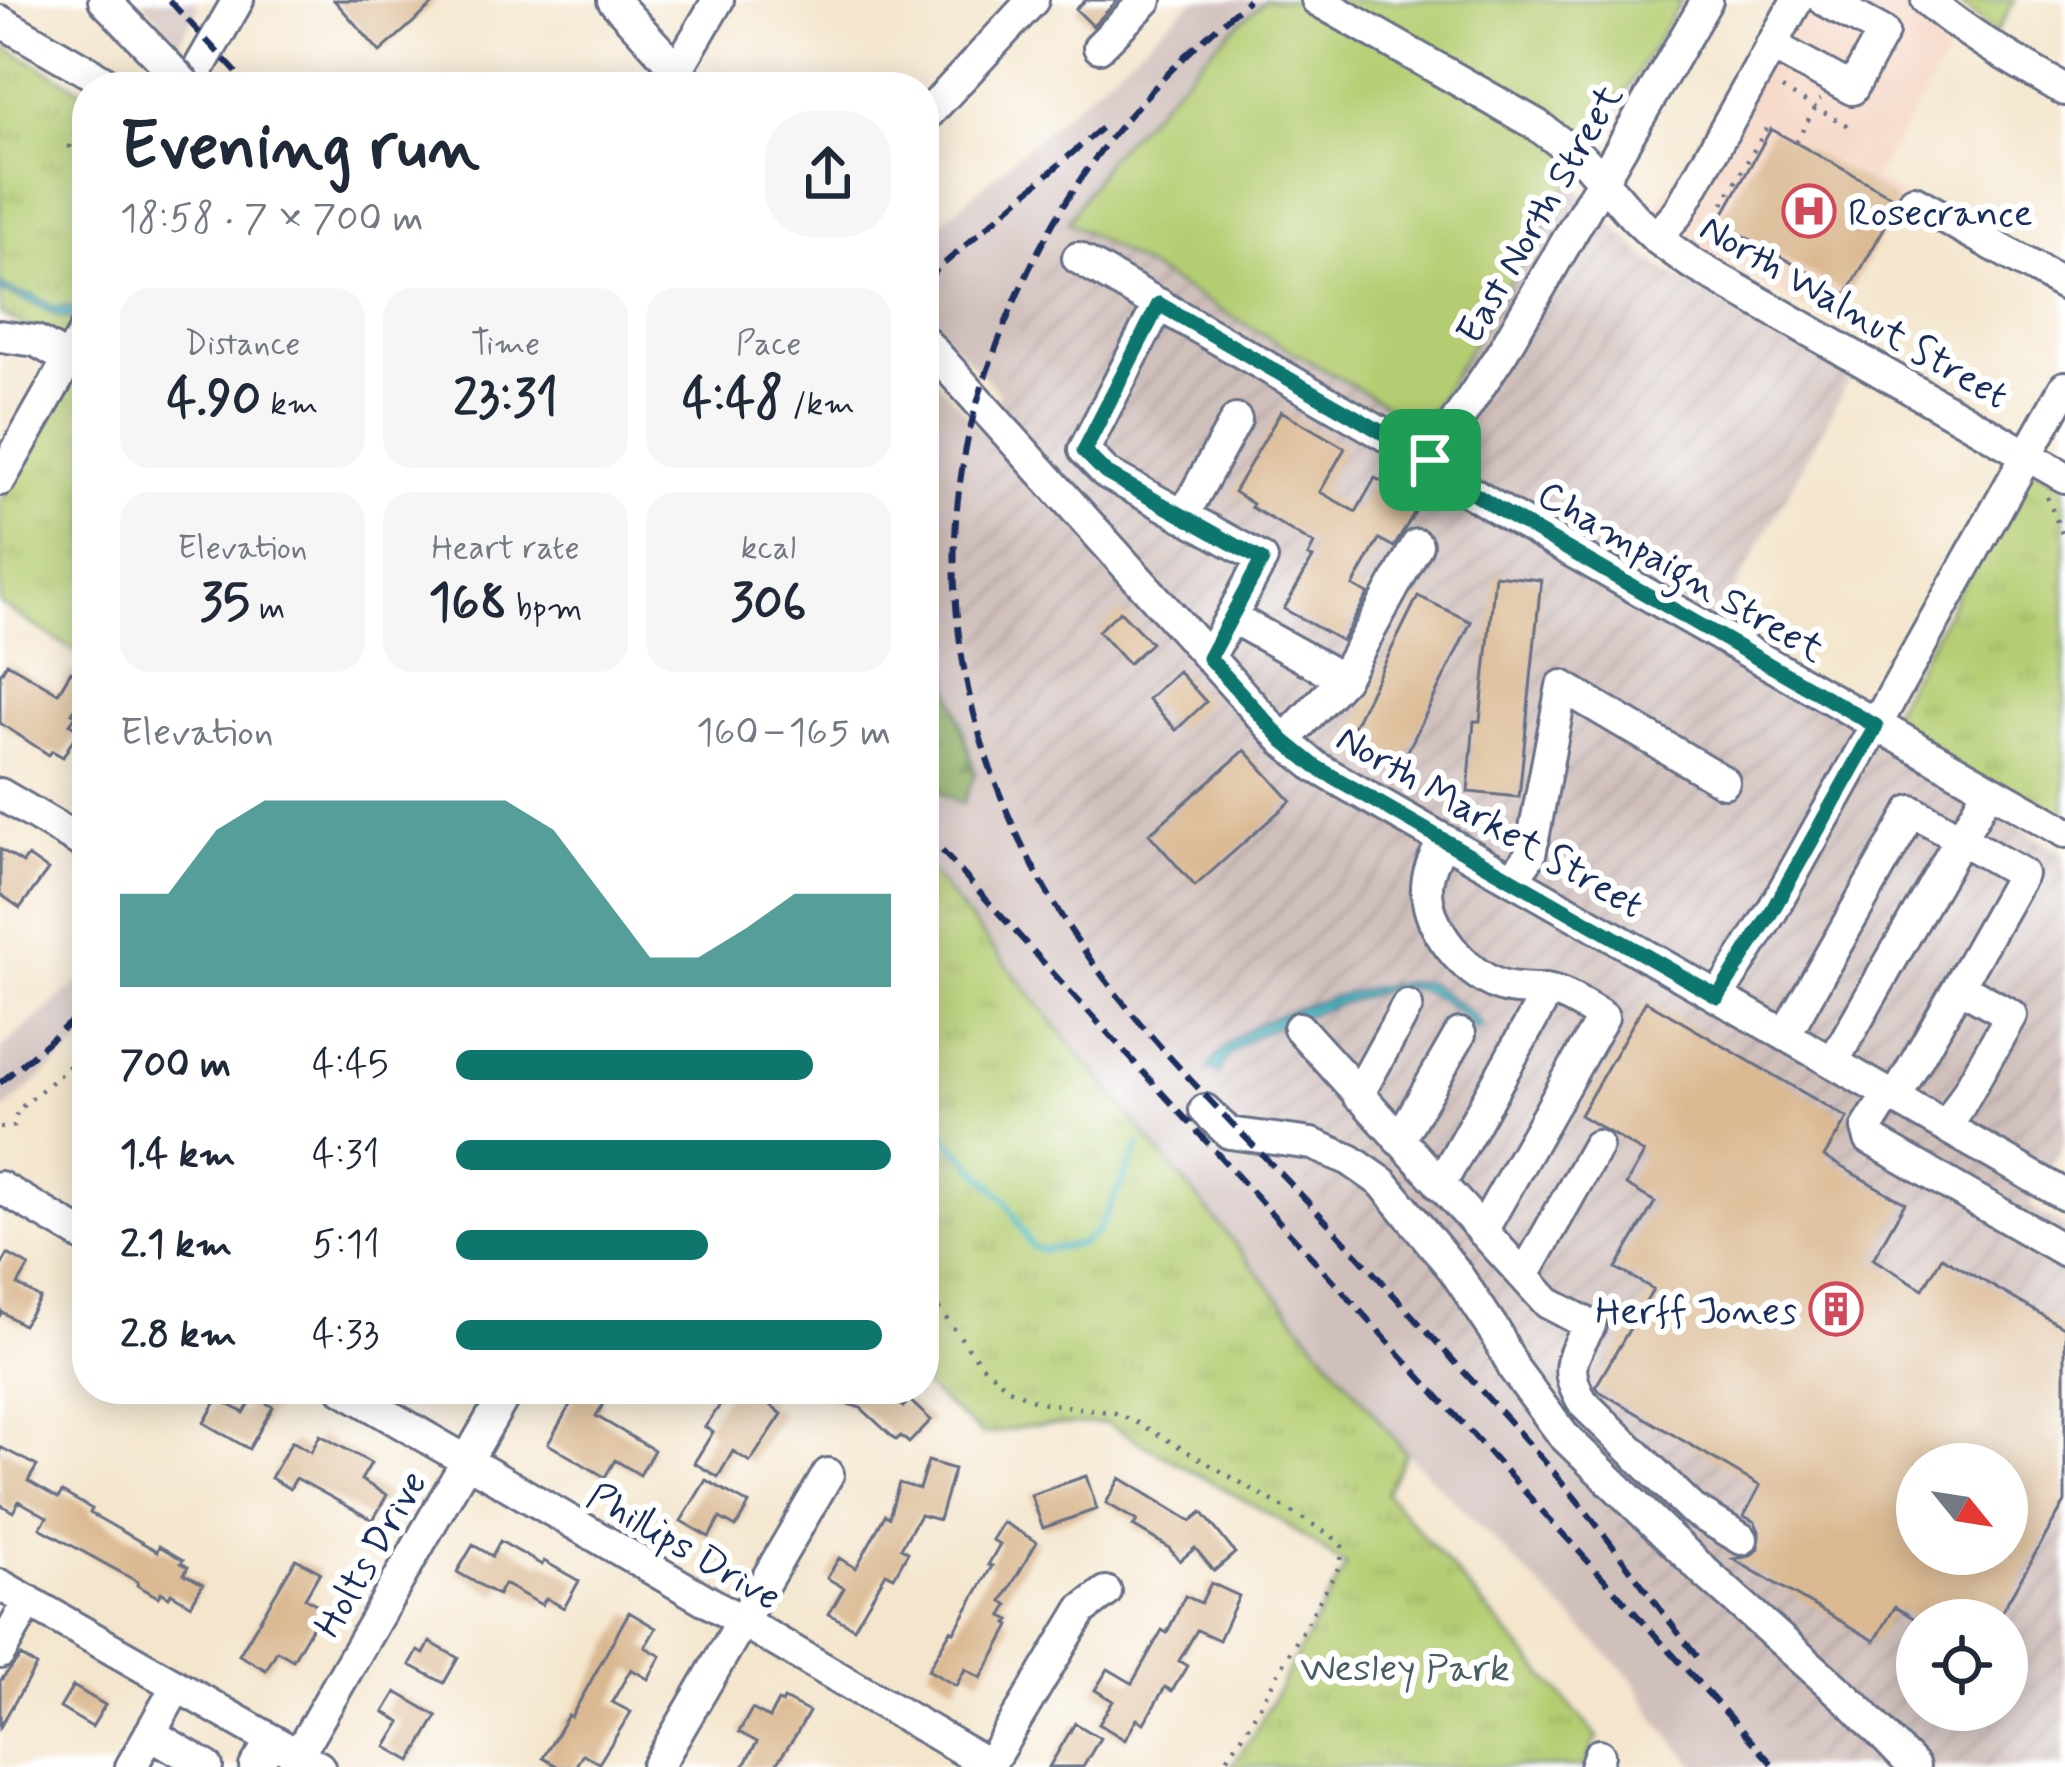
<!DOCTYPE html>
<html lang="en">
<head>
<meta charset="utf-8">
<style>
	:root { --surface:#fff; --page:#f6f6f7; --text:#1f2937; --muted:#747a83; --accent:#0f766e }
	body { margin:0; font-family:Mynerve,sans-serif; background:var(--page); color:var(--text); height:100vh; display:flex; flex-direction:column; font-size:45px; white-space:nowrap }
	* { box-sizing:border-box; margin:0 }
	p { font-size:39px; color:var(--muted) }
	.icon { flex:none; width:66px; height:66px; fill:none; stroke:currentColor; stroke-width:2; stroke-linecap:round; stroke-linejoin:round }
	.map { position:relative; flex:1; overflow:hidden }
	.details { position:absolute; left:72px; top:72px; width:867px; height:1332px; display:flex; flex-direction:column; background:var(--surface); border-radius:48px; box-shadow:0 6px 30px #0003 }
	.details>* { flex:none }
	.needle { width:78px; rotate:120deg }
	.buttons { position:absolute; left:1896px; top:1443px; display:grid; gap:24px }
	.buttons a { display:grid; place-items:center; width:132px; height:132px; border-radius:50%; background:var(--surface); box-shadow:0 6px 30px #0003; font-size:60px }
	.pin { position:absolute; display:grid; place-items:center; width:102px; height:102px; color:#fff; margin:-51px; border-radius:24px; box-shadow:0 6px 18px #0006 }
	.round { display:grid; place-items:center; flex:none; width:126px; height:126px; border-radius:48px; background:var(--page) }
	.summary { display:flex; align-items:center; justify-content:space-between; height:204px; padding:0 48px }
	h1 { font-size:66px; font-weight:800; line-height:90px }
	.figures { display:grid; grid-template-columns:repeat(3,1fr); gap:18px; height:204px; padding:12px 48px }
	.figures div { display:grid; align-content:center; border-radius:30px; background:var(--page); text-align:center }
	.figures b { font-size:51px; font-weight:800 }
	.figures small { font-size:33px; font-weight:400 }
	.figures p { font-size:33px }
	.chart { height:336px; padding:24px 48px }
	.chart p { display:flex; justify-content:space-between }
	.chart svg { width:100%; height:216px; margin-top:12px; fill:var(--accent); opacity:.7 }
	ul { padding:0 48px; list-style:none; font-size:39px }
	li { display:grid; grid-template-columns:192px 144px 1fr; align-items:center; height:90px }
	li i { height:30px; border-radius:15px; background:var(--accent) }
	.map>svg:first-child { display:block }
	.built { fill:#f4d3c0 }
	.industrial { fill:url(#industrial-furrows); fill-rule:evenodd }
	.railway { fill:#d0c0bc }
	.grass { fill:#b5cd72; stroke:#687e68; stroke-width:3 }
	.forest { fill:url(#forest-firs); stroke:#567061; stroke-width:3 }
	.park { fill:url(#park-tufts); stroke:#687e68; stroke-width:3 }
	.water { fill:#48b7bd; stroke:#32738e; stroke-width:3 }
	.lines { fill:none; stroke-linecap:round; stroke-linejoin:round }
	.stream { stroke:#48b7bd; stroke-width:6 }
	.building { fill:#dab992; fill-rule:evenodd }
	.minor-casing { stroke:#676f85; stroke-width:36 }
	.path { stroke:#676f85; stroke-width:4.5; stroke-dasharray:3 9; stroke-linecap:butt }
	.minor { stroke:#fff; stroke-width:30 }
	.rail { stroke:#1b2f5e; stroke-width:6; stroke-dasharray:18 9; stroke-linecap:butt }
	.minor-bridge-casing { stroke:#676f85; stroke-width:36; stroke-linecap:butt }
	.minor-bridge { stroke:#fff; stroke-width:30 }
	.route-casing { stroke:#fff; stroke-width:24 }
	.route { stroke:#0f766e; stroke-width:15 }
	.labels { text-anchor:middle; stroke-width:12; stroke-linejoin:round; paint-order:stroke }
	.poi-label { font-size:39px; fill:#1b2f5e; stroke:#fff; text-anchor:start }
	.street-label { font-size:39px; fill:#1b2f5e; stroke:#fff }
	.park-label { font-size:39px; fill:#495e64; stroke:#fff }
</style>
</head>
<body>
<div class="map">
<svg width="2065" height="1767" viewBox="0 0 2065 1767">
	<defs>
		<pattern id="industrial-furrows" width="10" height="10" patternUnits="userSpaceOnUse" patternTransform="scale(3)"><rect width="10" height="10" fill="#d0c0bc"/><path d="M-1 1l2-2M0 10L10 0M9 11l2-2" fill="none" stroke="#b2a5a4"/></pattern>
		<pattern id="forest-firs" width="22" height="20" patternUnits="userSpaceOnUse" patternTransform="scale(3)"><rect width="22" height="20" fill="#90b064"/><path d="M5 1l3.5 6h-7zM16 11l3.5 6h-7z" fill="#759056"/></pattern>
		<pattern id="park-tufts" width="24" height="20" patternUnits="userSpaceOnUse" patternTransform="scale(3)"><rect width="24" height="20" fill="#b5cd72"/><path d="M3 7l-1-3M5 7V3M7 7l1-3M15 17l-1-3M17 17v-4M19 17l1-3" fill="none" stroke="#9bb065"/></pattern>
	</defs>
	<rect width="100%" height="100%" fill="#fff"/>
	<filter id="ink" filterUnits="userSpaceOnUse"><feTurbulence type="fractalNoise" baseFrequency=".00833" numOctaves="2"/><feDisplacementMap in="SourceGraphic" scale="24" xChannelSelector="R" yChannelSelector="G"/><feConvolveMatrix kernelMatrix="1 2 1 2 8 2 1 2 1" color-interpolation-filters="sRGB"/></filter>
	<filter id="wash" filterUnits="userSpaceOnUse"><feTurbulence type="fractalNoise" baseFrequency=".004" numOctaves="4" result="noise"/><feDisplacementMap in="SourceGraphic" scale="48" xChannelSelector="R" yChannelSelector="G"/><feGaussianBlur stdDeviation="2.7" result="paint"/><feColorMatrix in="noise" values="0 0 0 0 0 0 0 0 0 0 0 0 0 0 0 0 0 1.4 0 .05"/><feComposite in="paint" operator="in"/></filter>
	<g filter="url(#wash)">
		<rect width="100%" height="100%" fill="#f4e6cd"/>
		<!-- built -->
		<path class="built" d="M1777 0H1910L1955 43 1875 178 1906 196 1831 324 1682 239 1655 211Z"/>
		<!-- industrial -->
		<path class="industrial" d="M1265 0H1682L1571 183 1651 262 1852 375 1715 626 1867 713 1860 733 2065 854V1142L2029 1206 2065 1228V1767H1816L1700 1641 1518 1402 1152 1023 1072 913 1016 803 983 690 971 576 986 445 1003 375 1028 303 1068 222 1108 158ZM1917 1464H2007V1554H1917ZM1917 1620H2007V1710H1917Z"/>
		<!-- railway -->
		<path class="railway" d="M142 0H192L199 7 179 43Z
			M1194 0H1265L1215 45 1108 158 1068 222 1028 303 999 392 924 313V238Z
			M924 366 988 438 971 576 983 690 1016 803 1072 913 1152 1023 1518 1402 1700 1641 1816 1767H1697L1659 1724 1633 1679 1406 1453 924 864Z
			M87 975V1038L0 1113V1050Z"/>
		<!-- grass -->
		<path class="grass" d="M1265 0H1682L1422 426 1068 222 1108 158 1215 45Z"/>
		<!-- forest -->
		<path class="forest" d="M935 565 950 686 975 773 963 804 924 784V571Z"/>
		<!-- park -->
		<path class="park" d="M1955 0H2014L1996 33Z
			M0 44 87 93V304L63 346 0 313Z
			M87 352V659L0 604V502Z
			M2030 464 2065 485V829L1884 724Z
			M924 864 1406 1453 1386 1493 1598 1737 1583 1767H1231L1252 1737 1346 1566 1283 1522 1106 1423 1030 1426 983 1435 924 1387Z"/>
		<!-- water -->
		<path class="water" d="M0 284 18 293 33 295 54 308 66 306 82 311 77 319 57 316 36 304 0 291Z
			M1409 982 1429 983 1470 1012 1483 1027 1475 1031C1464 1011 1430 990 1406 987 1385 986 1265 1028 1247 1040 1233 1050 1223 1059 1219 1075L1208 1068C1216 1058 1224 1047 1234 1039 1271 1011 1362 987 1409 982Z"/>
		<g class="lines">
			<!-- stream -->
			<path class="stream" d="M924 1114 1006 1200 1031 1246 1043 1250 1080 1244 1098 1231 1140 1145"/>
		</g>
		<g id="blocks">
			<!-- building -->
			<path class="building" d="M334 0H438L380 52Z
				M1086 0H1118L1093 26 1076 9Z
				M1771 129 1895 198 1896 207 1847 294 1719 222Z
				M1281 411 1345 448 1320 492 1356 512 1375 478 1405 494 1401 501 1416 510 1394 547 1379 539 1353 586 1368 594 1342 641 1284 609 1313 558 1308 556 1314 544 1251 507 1253 504 1234 492Z
				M1495 575 1541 580 1519 797 1468 792 1474 721H1480Z
				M1418 596 1471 622 1401 765 1347 739Z
				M1120 611 1151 643 1128 664 1098 631Z
				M7 663 58 693 71 671 87 681V687L72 713 76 715 70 724 79 729 63 757 52 751 49 755 0 723V675Z
				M1178 671 1206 702 1176 730 1148 699Z
				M1245 750 1291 801 1195 886 1149 834Z
				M0 849 23 863 28 856 48 870 20 908 0 894Z
				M1646 1001 1847 1118 1824 1157 1905 1203 1873 1259 1923 1289 1942 1257 2065 1328V1502L1997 1620H1917L1895 1607 1875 1641 1733 1559 1750 1556 1759 1548V1531L1755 1522 1744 1516 1760 1486 1599 1391 1596 1386 1653 1289 1616 1268 1655 1202 1626 1185 1644 1153 1580 1115ZM1917 1464H2007V1554H1917Z
				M8 1254 29 1266 18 1285 40 1298 23 1325 2 1312 0 1315V1268Z
				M579 1389 604 1403 596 1416 654 1450 640 1475 615 1460 605 1477 548 1444Z
				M731 1389H776L767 1402 782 1414 750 1462 733 1451 718 1477 694 1463 713 1432 705 1427Z
				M813 1389H884L903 1407 909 1400 931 1420 909 1443 901 1436 896 1440 861 1408 812 1393Z
				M254 1396 273 1407 249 1449 204 1423 218 1398 244 1413Z
				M320 1435 371 1463 361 1480 387 1495 373 1520 296 1478 290 1489 271 1478 292 1441 311 1452Z
				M0 1447 37 1466 28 1481 58 1498 62 1492 92 1509 90 1513 157 1551 159 1546 183 1560 181 1563 188 1567 184 1574 203 1584 191 1605 171 1593 169 1597 161 1592 158 1597 137 1585 138 1582 40 1528 47 1517 19 1501 13 1512 0 1504Z
				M928 1461 954 1469 939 1520 920 1515 901 1548 908 1552 894 1577 886 1573 854 1628 829 1614 844 1588 827 1578 839 1558 856 1568 885 1515 889 1517 899 1483 919 1489Z
				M1086 1476 1097 1509 1043 1528 1031 1495Z
				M1120 1478 1191 1521 1202 1512 1235 1553 1214 1571 1195 1548 1180 1561 1168 1547 1133 1526 1137 1521 1106 1503Z
				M706 1480 749 1504 736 1527 720 1518 709 1537 681 1521Z
				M1003 1522 1037 1542 1002 1601 1008 1605 1002 1616 1010 1620 1007 1624 1010 1626 995 1654 981 1678 965 1669 956 1686 928 1670 951 1630 954 1632 992 1566 988 1565 1000 1544 992 1540Z
				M500 1541 542 1565 544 1561 579 1581 564 1608 546 1598 542 1605 504 1584 498 1595 457 1572 473 1545 492 1556Z
				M296 1559 320 1572 305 1598 323 1608 293 1660 277 1651 266 1670 239 1655Z
				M1211 1583 1239 1596 1219 1640 1197 1630 1179 1661 1187 1666 1172 1691 1165 1687 1144 1723 1137 1719 1125 1740 1099 1724 1113 1701 1095 1690 1108 1669 1132 1683 1162 1630 1167 1633 1185 1596 1201 1603Z
				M629 1612 656 1628 645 1647 661 1656 648 1679 631 1669 612 1702 631 1712 599 1763 583 1754 575 1767H559L543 1758 568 1715 571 1717Z
				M430 1642 458 1658 444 1683 410 1665 418 1651 424 1654Z
				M21 1656 36 1666 0 1727V1681Z
				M73 1686 105 1705 92 1727 60 1708Z
				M396 1692 437 1716 411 1761 386 1747 401 1722 384 1712Z
				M784 1699 809 1712 794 1738 774 1767H743L757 1742 739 1732 752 1709 769 1718 778 1701 782 1703Z
				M1075 1723 1100 1738 1083 1767H1049Z"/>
		</g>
	</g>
	<g filter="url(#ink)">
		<use href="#blocks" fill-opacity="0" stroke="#676f85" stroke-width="3"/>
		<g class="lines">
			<!-- minor casing -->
			<g class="minor-casing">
				<path id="minor" d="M104 0 166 64
					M613 0 693 87
					M1317 0 1537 125 1586 162 1634 217 1656 238 1691 263 2065 477
					M1927 0C1969 36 2017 62 2065 90
					M0 21 114 87
					M1771 45 1852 89 1883 32 1824 0
					M1099 47 1146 0
					M677 70 718 0
					M188 87 238 0
					M924 118 1033 0
					M1914 201 2065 285
					M1656 238 1678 213 1797 0
					M1078 258 1430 461 1460 486 1508 515 2065 832
					M1159 304 1084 450 1106 473 1262 559 1209 658
					M0 336 36 341 68 359
					M924 341 1284 741 1316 767 2065 1195
					M1430 461 1503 351 1707 0
					M0 480 87 327
					M1183 516 1236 420
					M1231 617 1343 679 1417 545
					M1284 741 1343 679
					M0 794 87 845
					M1444 840C1435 856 1426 873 1427 892 1429 930 1463 971 1498 985 1513 991 1528 989 1544 990 1565 992 1585 1007 1603 1017L1482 1231
					M1513 879 1530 855 1562 686 1724 782
					M1718 997 1772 911 2065 387
					M1299 1028 1548 1303 1590 1325C1572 1358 1562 1368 1583 1403L1692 1509 1742 1539
					M1785 1035 1912 811 2022 874 1895 1099
					M1833 1062 1989 789
					M1358 1095 1407 1006
					M1888 1095 1867 1128 1870 1139 2065 1251
					M1205 1110 1229 1133 1312 1144 1350 1160 1383 1183 1454 1270 1495 1331 1514 1369 1563 1435 1706 1573 1853 1704 1914 1767
					M1947 1128 2011 1015 1959 986
					M1399 1140 1460 1034
					M1440 1185 1548 991
					M0 1187 87 1238
					M1524 1276 1597 1146
					M343 1389 989 1765
					M0 1585 319 1767
					M0 1653 29 1601
					M150 1733 207 1767
					M298 1755 508 1389
					M131 1767 177 1686
					M255 1767 272 1740
					M657 1767 828 1474
					M988 1767 1082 1610 1106 1592
					M1595 1767 1599 1755"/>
			</g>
			<!-- path -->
			<path class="path" d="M1782 89 1849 126
				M87 132 75 134 70 147 77 158 87 159
				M1796 142 1820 99
				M1705 235 1769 124
				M2047 497 2065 541
				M0 1128 14 1126 17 1111 87 1051
				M924 1289 980 1363 1009 1389 1038 1402 1115 1413 1140 1424 1331 1535 1342 1546 1341 1563 1243 1735 1221 1767"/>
			<!-- minor -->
			<use href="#minor" class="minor"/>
			<!-- rail -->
			<path class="rail" d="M169 0 250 87
				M1195 47C1089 147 1036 235 987 372 909 594 978 823 1122 1001 1179 1072 1245 1136 1308 1202 1353 1249 1396 1298 1440 1346 1486 1396 1533 1446 1576 1499 1619 1552 1658 1608 1701 1662
				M1183 57 1248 0
				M924 281 1106 124
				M924 831 1775 1767
				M0 1083 87 1008"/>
			<!-- minor-bridge casing -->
			<g class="minor-bridge-casing">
				<path id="minor-bridge" d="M166 64 188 87"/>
			</g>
			<!-- minor-bridge -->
			<use href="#minor-bridge" class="minor-bridge"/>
		</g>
	</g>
	<g class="lines" filter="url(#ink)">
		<!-- route casing -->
		<g class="route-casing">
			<path id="route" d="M1159 304 1430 460 1460 485 1508 515 1876 726 1772 911 1718 997 1316 767 1284 741 1209 658 1262 560 1106 473 1084 451Z"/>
		</g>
		<!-- route -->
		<use href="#route" class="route"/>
	</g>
	<!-- icons -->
	<defs>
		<g id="hospital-ring" transform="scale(2.7)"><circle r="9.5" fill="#fff" stroke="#d1495b" stroke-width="1.5"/><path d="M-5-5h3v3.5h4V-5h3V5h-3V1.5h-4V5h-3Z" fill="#d1495b"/></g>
		<g id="building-ring" transform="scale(2.7)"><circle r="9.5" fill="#fff" stroke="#d1495b" stroke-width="1.5"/><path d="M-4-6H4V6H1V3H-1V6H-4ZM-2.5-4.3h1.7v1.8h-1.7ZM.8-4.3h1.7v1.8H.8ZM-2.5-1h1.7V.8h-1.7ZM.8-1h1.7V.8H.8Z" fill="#d1495b"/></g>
	</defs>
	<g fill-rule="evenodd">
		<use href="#hospital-ring" x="1809" y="211"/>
		<use href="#building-ring" x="1836" y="1309"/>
	</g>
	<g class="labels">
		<!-- poi labels -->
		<g class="poi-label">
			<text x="1848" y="225">Rosecrance</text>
			<text x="1797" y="1323" text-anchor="end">Herff Jones</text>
		</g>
		<!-- street labels -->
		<g class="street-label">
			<text transform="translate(1538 213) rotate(-60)" y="14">East North Street</text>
			<text transform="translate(1855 310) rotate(30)" y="14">North Walnut Street</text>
			<text transform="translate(1682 570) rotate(30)" y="14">Champaign Street</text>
			<text transform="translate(1491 820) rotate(30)" y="14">North Market Street</text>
			<text transform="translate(685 1545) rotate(30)" y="14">Phillips Drive</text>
			<text transform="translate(369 1553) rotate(-60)" y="14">Holts Drive</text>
		</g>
		<!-- park labels -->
		<g class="park-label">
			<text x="1405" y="1680">Wesley Park</text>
		</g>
	</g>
</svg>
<div class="buttons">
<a><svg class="needle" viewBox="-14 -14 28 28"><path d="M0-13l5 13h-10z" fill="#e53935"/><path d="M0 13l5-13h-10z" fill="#747a83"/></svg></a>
<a><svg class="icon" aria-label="locate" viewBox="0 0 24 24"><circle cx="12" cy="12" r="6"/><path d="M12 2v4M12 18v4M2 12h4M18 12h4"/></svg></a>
</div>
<div class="pin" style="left:1430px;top:460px;background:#1e9e55"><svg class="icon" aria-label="arrive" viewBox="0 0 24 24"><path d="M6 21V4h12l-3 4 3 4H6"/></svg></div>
<section class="details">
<div class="summary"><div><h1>Evening run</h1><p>18:58 · 7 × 700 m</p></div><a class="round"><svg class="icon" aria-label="share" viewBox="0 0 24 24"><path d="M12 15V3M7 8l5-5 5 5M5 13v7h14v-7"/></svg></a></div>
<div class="figures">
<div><p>Distance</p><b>4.90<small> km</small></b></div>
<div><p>Time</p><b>23:31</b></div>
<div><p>Pace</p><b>4:48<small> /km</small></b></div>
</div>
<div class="figures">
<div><p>Elevation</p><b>35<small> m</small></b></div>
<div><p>Heart rate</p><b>168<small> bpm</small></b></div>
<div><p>kcal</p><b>306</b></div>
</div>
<div class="chart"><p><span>Elevation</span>160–165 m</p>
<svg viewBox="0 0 160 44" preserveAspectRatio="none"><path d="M0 44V25L10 25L20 12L30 6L40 6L50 6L60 6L70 6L80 6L90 12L100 25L110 38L120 38L130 32L140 25L150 25L160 25V44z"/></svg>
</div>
<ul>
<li><b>700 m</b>4:45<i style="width:82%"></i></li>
<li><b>1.4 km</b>4:31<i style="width:100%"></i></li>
<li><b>2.1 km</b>5:11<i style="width:58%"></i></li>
<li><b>2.8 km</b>4:33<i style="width:98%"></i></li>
</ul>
</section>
</div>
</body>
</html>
